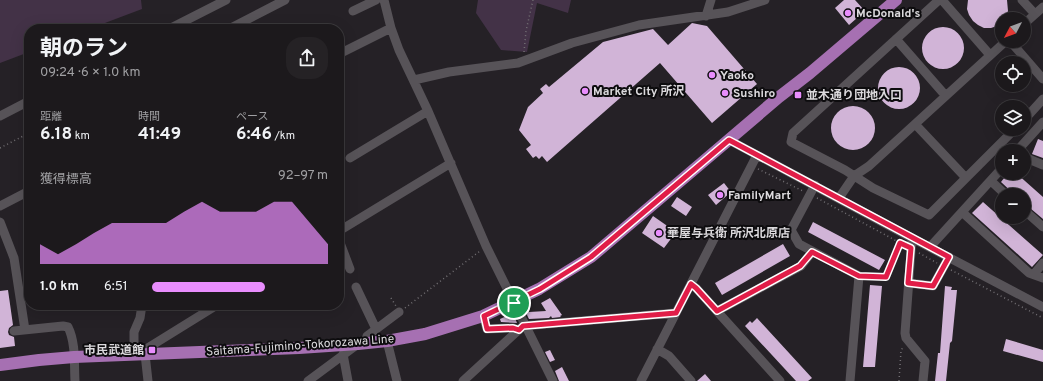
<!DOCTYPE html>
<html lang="ja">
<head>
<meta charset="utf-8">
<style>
	:root { --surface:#1c191c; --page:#252225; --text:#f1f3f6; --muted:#a0a0a3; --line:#3a383b; --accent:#e98dfd }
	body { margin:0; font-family:Overpass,"Noto Sans JP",sans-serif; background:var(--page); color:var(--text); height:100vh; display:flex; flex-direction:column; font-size:15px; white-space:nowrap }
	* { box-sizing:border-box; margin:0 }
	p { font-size:13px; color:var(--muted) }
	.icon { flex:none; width:22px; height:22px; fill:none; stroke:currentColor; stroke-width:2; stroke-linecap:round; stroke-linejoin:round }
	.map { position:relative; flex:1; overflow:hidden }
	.details { position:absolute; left:24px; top:24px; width:320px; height:286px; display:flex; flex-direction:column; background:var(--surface); border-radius:16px; box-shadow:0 4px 16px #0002,0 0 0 1px var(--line) }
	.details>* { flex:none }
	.needle { width:26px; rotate:229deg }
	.tools { position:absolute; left:995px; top:12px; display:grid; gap:8px }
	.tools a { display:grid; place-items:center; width:36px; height:36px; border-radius:50%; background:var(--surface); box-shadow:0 4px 16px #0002,0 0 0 1px var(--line); font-size:20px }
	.pin { position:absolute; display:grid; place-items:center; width:34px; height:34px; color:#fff; margin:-17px; border:2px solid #fff; border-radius:50%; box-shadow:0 1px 4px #0007 }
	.round { display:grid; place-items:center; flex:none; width:42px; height:42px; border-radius:16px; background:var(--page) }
	.head { display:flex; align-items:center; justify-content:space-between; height:68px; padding:0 16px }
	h1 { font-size:22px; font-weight:700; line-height:30px }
	.metrics { display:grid; grid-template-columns:repeat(3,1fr); gap:6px; height:68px; padding:4px 16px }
	.metrics div { display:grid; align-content:center }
	.metrics b { font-size:17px; font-weight:700 }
	.metrics small { font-size:11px; font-weight:400 }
	.metrics p { font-size:11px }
	.chart { height:112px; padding:8px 16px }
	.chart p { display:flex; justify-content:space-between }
	.chart svg { width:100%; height:72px; margin-top:4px; fill:var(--accent); opacity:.7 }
	ul { padding:0 16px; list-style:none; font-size:13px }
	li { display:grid; grid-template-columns:64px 48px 1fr; align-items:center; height:30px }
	li i { height:10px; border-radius:5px; background:var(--accent) }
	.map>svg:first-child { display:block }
	.green { fill:#433247 }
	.building { fill:#d1b4d7 }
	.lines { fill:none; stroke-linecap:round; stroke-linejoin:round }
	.path { stroke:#726f73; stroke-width:1.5; stroke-dasharray:1 3; stroke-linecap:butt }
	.minor { stroke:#575358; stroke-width:9 }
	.major { stroke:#a670b2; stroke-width:12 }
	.route-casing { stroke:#fff; stroke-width:8 }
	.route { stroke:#e11d48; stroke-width:5 }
	.poi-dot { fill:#e98dfd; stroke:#0d0c0e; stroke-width:1.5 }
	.labels { text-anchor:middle; stroke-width:4; stroke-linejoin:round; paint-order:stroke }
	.poi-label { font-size:12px; font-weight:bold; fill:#dbd9dc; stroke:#0d0c0e; text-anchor:start }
	.street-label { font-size:12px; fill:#dbd9dc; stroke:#0d0c0e }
</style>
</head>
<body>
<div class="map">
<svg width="1043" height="381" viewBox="0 0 1043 381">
	<rect width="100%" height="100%" fill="#252126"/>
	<!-- green -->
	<path class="green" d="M0 0H141L142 9 89 29H29V52L0 63Z
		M478 0H571L568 13 537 3 527 52 501 50 476 13Z"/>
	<!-- building -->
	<path class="building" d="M844 0H855L865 11 849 25 835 8Z
		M968 0H1007L1008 11 1006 17 1005 19H1002V22L997 26 991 28H984L978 25 973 21 969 15 967 9Z
		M692 23 707 26 757 84 712 123 660 63 547 162 542 156 539 159 536 156 533 158 526 149 531 145 519 130 528 107 543 93 540 89 546 84 549 87 603 42 653 29 668 45Z
		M922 48a21 21 0 1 1 42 0a21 21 0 1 1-42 0Z
		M878 88a21 21 0 1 1 42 0a21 21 0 1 1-42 0Z
		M831 128a22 22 0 1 1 44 0a22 22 0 1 1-44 0Z
		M1038 139 1043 141V158L1032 154Z
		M1008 173H1016L1043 197V219L1024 203V195H1015L1001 182Z
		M724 183 731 192 716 205 708 195Z
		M677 197 692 207 686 216 671 206Z
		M983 202 1043 255 1032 267 972 213Z
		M653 216 676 232 664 248 642 233Z
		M813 222 885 260 879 270 808 232Z
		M783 244 790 256 722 295 715 283Z
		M870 285 882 286 875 367H863Z
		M945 286 952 287 951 290H957L952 341 950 343 946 381H935L938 353H940Z
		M8 290 13 325 9 328 8 332 9 335 14 337 15 346 0 348V291Z
		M550 298 562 315 560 316 561 317 552 318 551 316 549 318 529 319 524 309 527 307 529 312 546 311 541 303Z
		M513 313 517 323 501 322 500 319Z
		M757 318 812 378 808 381H796L745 326 750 321 752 323Z
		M1006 339 1043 350V362L1003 351Z
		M550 350 555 360 550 362 545 352Z
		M562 367 569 381H559L555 371Z
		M705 374 711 381H697Z"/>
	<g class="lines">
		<!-- path -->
		<path class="path" d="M524 52 526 31 533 0
			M0 148 29 133
			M758 169 803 191
			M817 198 904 245
			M919 253 937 263
			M951 270 1043 318
			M867 277H886L900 243
			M391 298 396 306
			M405 308 480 251
			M899 381 901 351 903 347"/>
		<!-- minor -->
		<path class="minor" d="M384 0 391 28 399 50 428 111 486 246 553 381
			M939 0 793 133 791 142 845 170 873 188 929 215 1015 129
			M942 0 990 55
			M1022 0 1035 14
			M353 11 376 0
			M706 16 711 0
			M1024 24 1043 7
			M169 29 226 0
			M229 29 285 0
			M896 39 945 95
			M1010 41 1043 79
			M339 54 391 28
			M414 80 449 72 518 63 572 43 639 25 728 12 765 0
			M0 116 29 101
			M1024 120 1043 99
			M915 124 966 178
			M729 140 912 238 1043 307
			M1017 151 1043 122
			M1024 157 1043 165
			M350 158 428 111
			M991 181 1006 195
			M815 185 791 230 799 244 859 276 850 381
			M839 198 854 176 869 166 1006 41
			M0 206 29 191
			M1024 210 1043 227
			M962 212 1029 273 1043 278
			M0 222 14 258 25 330
			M339 231 451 163
			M912 238 905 333 906 338 925 361 923 381
			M339 240 350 269
			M930 247 1002 168
			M1034 274 1043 263
			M909 283 933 286 949 257
			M691 284 696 288 780 381
			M356 287 376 329
			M717 311 801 266 812 252
			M483 316 487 329 513 328 519 330
			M14 331 63 326 68 327C76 343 74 364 75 381
			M387 341 397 381
			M366 343 367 336 399 312
			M657 349 669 356 691 381
			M145 354 148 381
			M343 354 348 381
			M134 355V332L140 318 142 305
			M139 355 146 349 217 305
			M308 381 358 344
			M463 381 523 326 675 313
			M641 381 757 155"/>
		<!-- major -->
		<path class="major" d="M0 365 39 360 74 357 299 348 358 344 387 341 425 334 483 316 539 289 591 257 779 97 810 73 896 0"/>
	</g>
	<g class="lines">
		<!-- route casing -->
		<g class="route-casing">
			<path id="route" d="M729 140 949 257 933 286 908 283 911 248 900 243 886 277 859 276 812 252 800 266 717 311 696 288 691 284 676 313 523 326 519 330 513 328 487 329 484 316 540 289 591 257Z"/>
		</g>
		<!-- route -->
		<use href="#route" class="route"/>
	</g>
	<!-- markers -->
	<g class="poi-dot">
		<circle cx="848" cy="13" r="4"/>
		<circle cx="712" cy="75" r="4"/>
		<circle cx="585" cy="91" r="4"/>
		<circle cx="725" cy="93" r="4"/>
		<rect x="794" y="91" width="8" height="8" rx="2"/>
		<circle cx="720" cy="195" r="4"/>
		<circle cx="659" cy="233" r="4"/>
		<rect x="148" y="346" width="8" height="8" rx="2"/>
	</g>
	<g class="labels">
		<!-- poi labels -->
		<g class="poi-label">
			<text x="856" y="17">McDonald's</text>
			<text x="720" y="79">Yaoko</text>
			<text x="593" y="95">Market City 所沢</text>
			<text x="733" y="97">Sushiro</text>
			<text x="806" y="99">並木通り団地入口</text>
			<text x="728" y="199">FamilyMart</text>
			<text x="667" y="237">華屋与兵衛 所沢北原店</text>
			<text x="144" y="354" text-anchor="end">市民武道館</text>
		</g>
		<!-- street labels -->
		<g class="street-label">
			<text transform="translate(300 345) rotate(-4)" y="4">Saitama-Fujimino-Tokorozawa Line</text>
		</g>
	</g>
</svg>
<div class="tools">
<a><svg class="needle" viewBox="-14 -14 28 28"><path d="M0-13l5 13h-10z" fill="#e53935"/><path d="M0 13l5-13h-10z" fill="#a0a0a3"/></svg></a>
<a><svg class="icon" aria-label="locate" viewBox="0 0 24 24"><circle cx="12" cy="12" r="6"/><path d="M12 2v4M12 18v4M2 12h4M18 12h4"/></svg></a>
<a><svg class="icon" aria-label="layers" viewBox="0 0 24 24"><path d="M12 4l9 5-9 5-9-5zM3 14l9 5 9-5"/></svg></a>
<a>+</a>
<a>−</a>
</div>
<div class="pin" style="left:514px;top:303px;background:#1e9e55"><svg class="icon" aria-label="arrive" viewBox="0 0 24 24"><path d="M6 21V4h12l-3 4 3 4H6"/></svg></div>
<section class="details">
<div class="head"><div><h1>朝のラン</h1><p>09:24 · 6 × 1.0 km</p></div><a class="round"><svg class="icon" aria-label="share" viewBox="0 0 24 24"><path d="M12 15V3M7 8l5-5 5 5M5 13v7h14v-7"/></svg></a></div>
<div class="metrics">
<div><p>距離</p><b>6.18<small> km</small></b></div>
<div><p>時間</p><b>41:49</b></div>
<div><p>ペース</p><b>6:46<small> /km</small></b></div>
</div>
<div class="chart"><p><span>獲得標高</span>92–97 m</p>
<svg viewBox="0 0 160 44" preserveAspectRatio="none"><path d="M0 44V32L10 38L20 32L30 25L40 19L50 19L60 19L70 19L80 12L90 6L100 12L110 12L120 12L130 6L140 6L150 19L160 32V44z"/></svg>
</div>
<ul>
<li><b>1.0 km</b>6:51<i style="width:64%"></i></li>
</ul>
</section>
</div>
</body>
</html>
